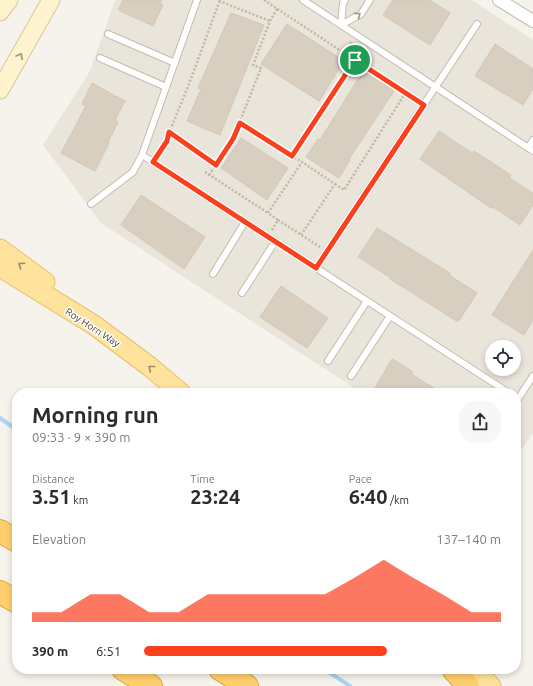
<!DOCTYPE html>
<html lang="en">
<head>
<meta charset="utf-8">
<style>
	:root { --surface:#fff; --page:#f7f7f7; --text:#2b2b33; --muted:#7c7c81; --accent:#fc3f1d }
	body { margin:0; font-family:Ubuntu,sans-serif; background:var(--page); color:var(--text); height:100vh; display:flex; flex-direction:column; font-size:15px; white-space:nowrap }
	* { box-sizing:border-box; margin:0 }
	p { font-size:13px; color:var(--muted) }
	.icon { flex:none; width:22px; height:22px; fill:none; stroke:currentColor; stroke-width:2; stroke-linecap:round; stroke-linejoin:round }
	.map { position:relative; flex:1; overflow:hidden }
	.drawer { position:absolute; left:12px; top:388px; width:509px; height:286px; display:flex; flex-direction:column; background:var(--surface); border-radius:16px; box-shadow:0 2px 6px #0003 }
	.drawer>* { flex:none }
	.tools { position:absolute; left:485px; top:340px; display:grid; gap:8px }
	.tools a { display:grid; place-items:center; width:36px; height:36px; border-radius:50%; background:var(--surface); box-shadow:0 2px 6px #0003; font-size:20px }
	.pin { position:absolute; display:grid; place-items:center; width:34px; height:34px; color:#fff; margin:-17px; border:2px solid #fff; border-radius:50%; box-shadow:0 1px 4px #0007 }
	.round { display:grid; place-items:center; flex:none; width:42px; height:42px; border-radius:16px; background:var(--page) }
	.summary { display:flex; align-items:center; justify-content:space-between; height:68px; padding:0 20px }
	h1 { font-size:22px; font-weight:700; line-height:30px }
	.stats { display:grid; grid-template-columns:repeat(3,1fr); gap:6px; height:68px; padding:4px 20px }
	.stats div { display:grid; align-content:center }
	.stats b { font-size:20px; font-weight:700 }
	.stats small { font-size:11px; font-weight:400 }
	.stats p { font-size:11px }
	.chart { height:112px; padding:8px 20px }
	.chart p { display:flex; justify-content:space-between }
	.chart svg { width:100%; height:72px; margin-top:4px; fill:var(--accent); opacity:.7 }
	ul { padding:0 20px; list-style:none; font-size:13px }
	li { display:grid; grid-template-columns:64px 48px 1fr; align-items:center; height:30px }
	li i { height:10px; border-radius:5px; background:var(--accent) }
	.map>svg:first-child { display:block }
	.residential { fill:#eae5da; fill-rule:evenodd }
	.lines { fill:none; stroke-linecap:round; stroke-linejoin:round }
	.stream { stroke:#a9d4f2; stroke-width:4 }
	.building { fill:#d8cfc1; stroke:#d3c7b4 }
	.service-casing { stroke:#c2bbae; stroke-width:8 }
	.minor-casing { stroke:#c2bbae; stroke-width:14 }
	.secondary-casing { stroke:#d6c79b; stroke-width:19 }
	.primary-casing { stroke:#e6c16a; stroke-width:21 }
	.motorway-casing { stroke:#e0a43c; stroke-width:24 }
	.path { stroke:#c4b79f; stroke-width:2.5; stroke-dasharray:2 2; stroke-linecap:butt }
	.service { stroke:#fff; stroke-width:6 }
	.minor { stroke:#fff; stroke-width:12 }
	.secondary { stroke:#fff3cd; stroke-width:17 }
	.primary { stroke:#ffe39c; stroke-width:19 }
	.motorway { stroke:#ffcf6e; stroke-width:22 }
	.oneway { stroke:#9c9892 }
	.oneway2 { stroke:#9c937c }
	.oneway3 { stroke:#9c8c66 }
	.route-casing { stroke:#fff; stroke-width:8 }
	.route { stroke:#fc3f1d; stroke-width:5 }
	.labels { text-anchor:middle; stroke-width:3; stroke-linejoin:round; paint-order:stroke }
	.street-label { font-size:10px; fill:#4b4439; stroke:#fff }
</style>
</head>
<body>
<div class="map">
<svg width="533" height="686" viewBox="0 0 533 686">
	<rect width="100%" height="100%" fill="#f6f3ec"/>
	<!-- residential -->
	<path class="residential" d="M115 0H472L533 40V433L516 458V393H362L101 223 43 145 90 71ZM492 347H514V369H492Z"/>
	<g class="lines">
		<!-- stream -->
		<path class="stream" d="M0 418 17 430
			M324 669 350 686"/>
	</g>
	<!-- building -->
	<path class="building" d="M123 0H162L160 4 163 5 153 26 118 10Z
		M393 0H430L450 13 430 45 383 15Z
		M231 13 264 25 220 135 187 121 201 89 198 88Z
		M287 24 344 61 319 101 261 64Z
		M495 44 533 69V89L523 105 475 76Z
		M363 71 394 91 349 159 350 160 339 178 306 157 318 139 320 140Z
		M92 83 125 101 115 120 118 122 108 142 109 143 95 171 61 153 86 106 82 104Z
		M439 131 472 153 474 151 511 175 509 178 533 193V205L520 225 493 207 491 208 420 159Z
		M241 138 288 168 267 200 221 168Z
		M141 195 205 237 184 269 121 225Z
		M377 228 450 273 449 275 477 293 458 322 390 279 391 278 358 257Z
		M533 250V320L524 335 492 315Z
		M281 286 328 318 307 348 260 317Z
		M392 359 413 372 411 374 442 393H372Z"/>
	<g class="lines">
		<!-- service casing -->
		<g class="service-casing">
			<path id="service" d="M197 0 142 155 509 393
				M303 0 533 151
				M341 25 361 14 370 0
				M341 25 343 3 345 0
				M108 34 175 63
				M100 58 166 87
				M528 148 533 140
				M91 204 133 172 142 155
				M316 268 477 24
				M213 274 245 222
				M242 293 275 242
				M328 361 367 301
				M351 376 390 316
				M516 402 533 376"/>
		</g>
		<!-- minor casing -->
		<g class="minor-casing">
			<path id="minor" d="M499 0 533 21"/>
		</g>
		<!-- secondary casing -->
		<g class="secondary-casing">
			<path id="secondary" d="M0 12 9 0
				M0 90 51 0"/>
		</g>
		<!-- primary casing -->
		<g class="primary-casing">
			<path id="primary" d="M0 249 45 282
				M0 267 94 325 149 366 181 393
				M474 669 491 686"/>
		</g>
		<!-- motorway casing -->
		<g class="motorway-casing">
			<path id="motorway" d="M0 531 17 541
				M0 592 17 602
				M123 669 151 686
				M220 669 247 686
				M453 669 468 686"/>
		</g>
		<!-- path -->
		<path class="path" d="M264 0 344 53
			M219 1 270 21
			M355 60 406 92
			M240 123 292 156
			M169 133 216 165 233 139 261 68 253 65 270 21 277 9
			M157 154 167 141 169 133 189 84 220 0
			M205 172 268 213
			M209 175 216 165
			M335 184 344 190 406 92 417 100
			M278 220 320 247
			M272 230 278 220 268 213 302 162 292 156 355 60 344 53 352 42
			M301 235 335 184 302 162"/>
		<!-- service -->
		<use href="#service" class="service"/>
		<!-- minor -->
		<use href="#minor" class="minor"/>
		<!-- secondary -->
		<use href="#secondary" class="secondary"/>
		<!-- primary -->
		<use href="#primary" class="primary"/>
		<!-- motorway -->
		<use href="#motorway" class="motorway"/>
	</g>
	<!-- one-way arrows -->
	<defs><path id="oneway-chevron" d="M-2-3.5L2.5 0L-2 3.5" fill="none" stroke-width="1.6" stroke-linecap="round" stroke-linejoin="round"/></defs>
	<use class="oneway" href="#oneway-chevron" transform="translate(358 15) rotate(-37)"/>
	<use class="oneway2" href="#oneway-chevron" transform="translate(20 56) rotate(-61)"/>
	<g class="oneway3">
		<use href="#oneway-chevron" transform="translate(21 265) rotate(-144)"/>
		<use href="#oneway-chevron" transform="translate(151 368) rotate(-141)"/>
	</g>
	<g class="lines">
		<!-- route casing -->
		<g class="route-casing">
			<path id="route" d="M355 60 424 105 316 268 153 162 167 141 169 132 216 165 233 139 240 123 292 156Z"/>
		</g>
		<!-- route -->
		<use href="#route" class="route"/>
	</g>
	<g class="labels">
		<!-- street labels -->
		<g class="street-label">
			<text transform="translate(93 327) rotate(33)" y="4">Roy Horn Way</text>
		</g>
	</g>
</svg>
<div class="tools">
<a><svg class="icon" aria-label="locate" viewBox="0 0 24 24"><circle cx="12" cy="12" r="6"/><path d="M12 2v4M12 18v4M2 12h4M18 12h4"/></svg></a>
</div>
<div class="pin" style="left:355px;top:60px;background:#1e9e55"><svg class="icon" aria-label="arrive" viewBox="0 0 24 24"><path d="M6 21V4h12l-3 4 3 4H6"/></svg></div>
<section class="drawer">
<div class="summary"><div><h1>Morning run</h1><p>09:33 · 9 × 390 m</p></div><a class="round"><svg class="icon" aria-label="share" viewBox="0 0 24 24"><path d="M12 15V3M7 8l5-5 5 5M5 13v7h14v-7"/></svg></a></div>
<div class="stats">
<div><p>Distance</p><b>3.51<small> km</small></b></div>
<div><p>Time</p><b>23:24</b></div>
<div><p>Pace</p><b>6:40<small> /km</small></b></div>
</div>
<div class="chart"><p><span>Elevation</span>137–140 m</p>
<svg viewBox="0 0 160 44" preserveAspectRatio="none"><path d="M0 44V38L10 38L20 27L30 27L40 38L50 38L60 27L70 27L80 27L90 27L100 27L110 17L120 6L130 17L140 27L150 38L160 38V44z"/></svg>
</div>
<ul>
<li><b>390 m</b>6:51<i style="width:68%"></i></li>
</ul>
</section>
</div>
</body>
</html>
